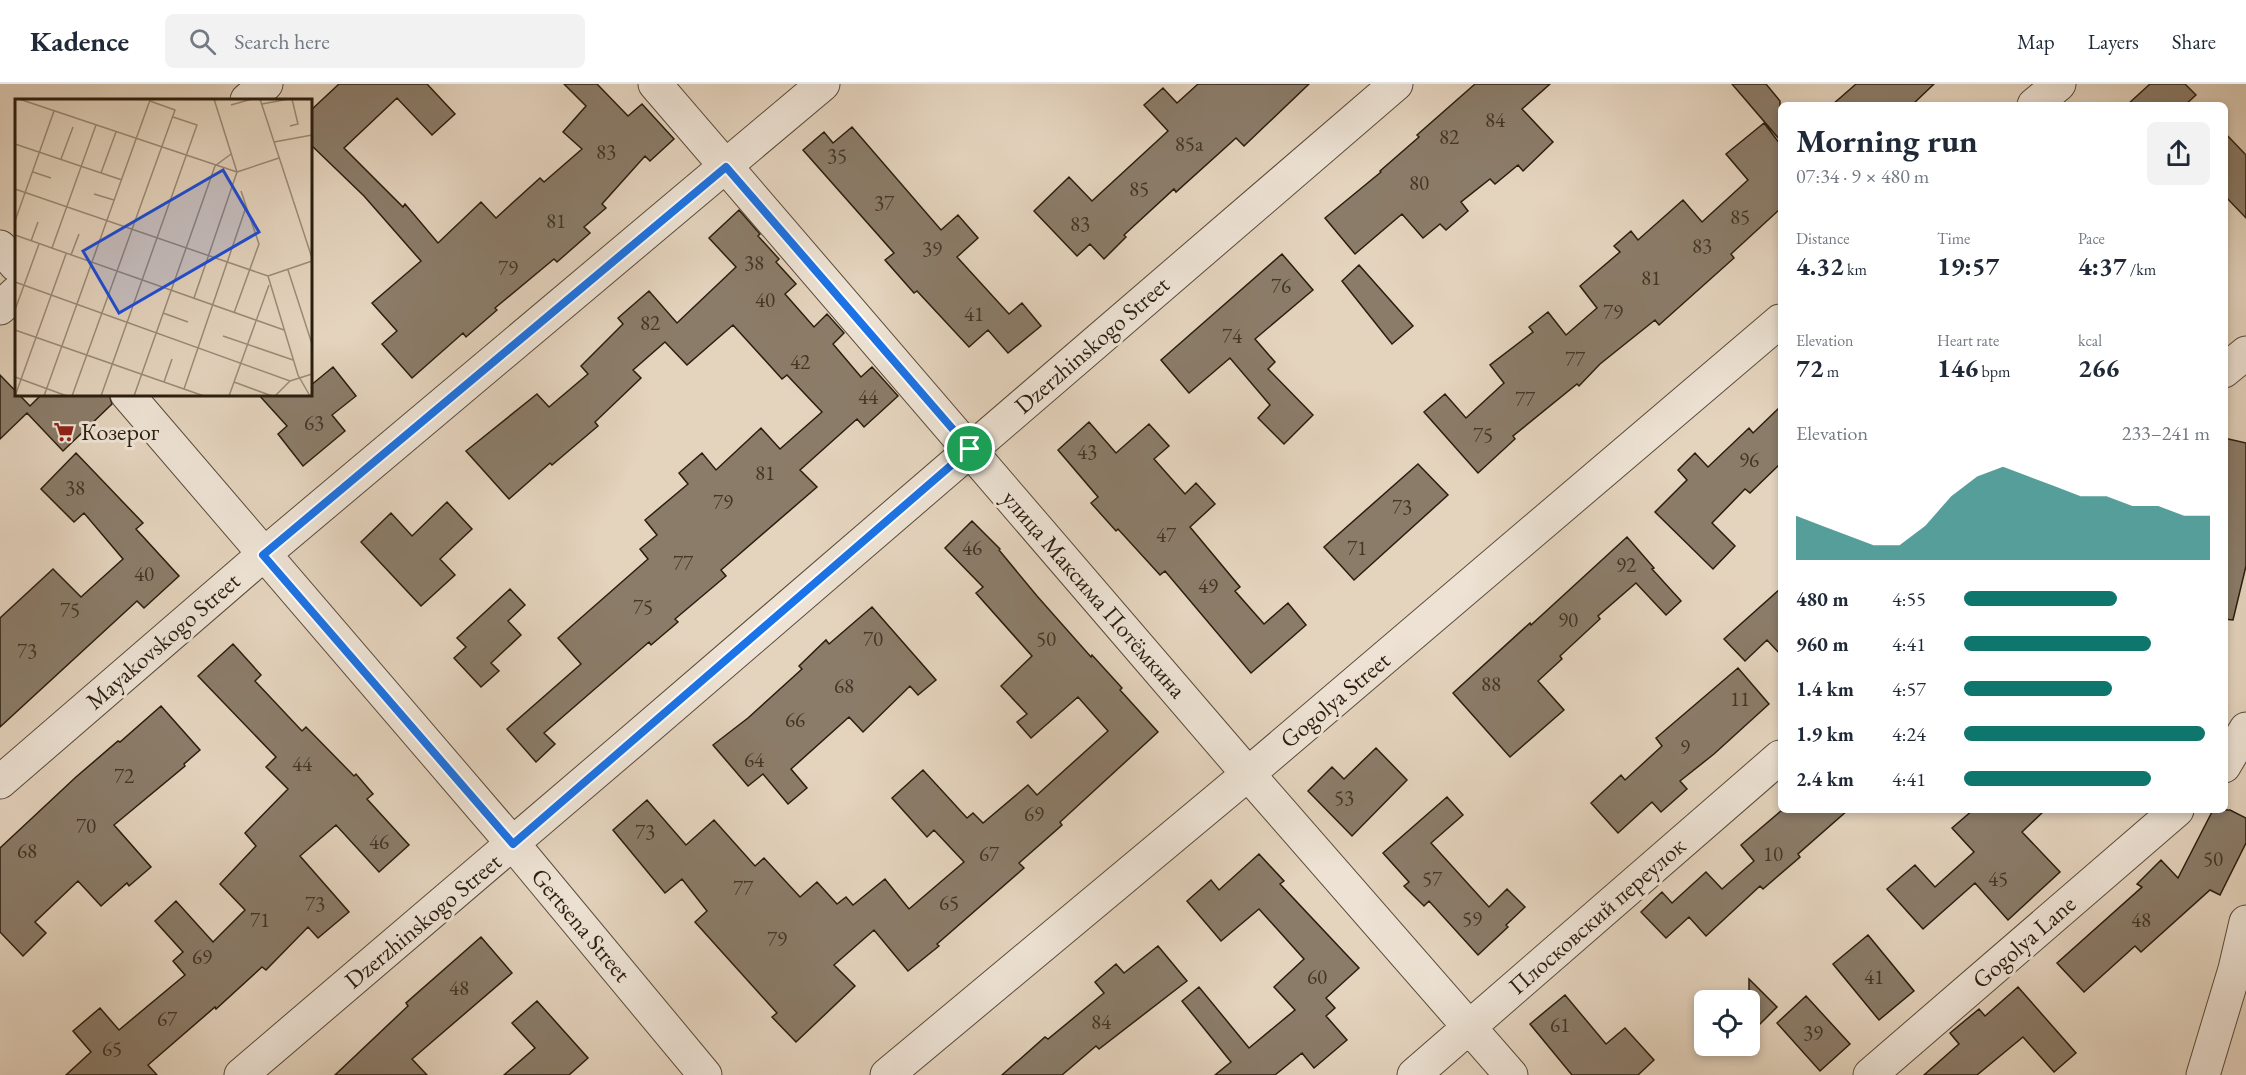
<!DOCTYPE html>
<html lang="en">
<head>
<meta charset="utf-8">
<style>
	:root { --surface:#fff; --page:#f2f2f3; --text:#1f2937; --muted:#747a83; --line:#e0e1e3; --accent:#0f766e }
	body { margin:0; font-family:"EB Garamond",serif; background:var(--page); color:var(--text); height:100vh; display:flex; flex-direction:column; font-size:22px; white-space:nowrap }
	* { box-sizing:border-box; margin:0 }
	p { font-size:20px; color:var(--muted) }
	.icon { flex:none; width:33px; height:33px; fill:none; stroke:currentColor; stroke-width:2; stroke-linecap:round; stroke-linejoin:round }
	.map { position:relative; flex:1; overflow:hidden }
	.drawer { position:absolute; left:1778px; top:18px; width:450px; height:711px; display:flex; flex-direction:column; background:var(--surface); border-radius:9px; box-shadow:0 3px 9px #0003 }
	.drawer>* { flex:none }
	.tools { position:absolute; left:1694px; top:906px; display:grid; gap:12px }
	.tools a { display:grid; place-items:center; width:66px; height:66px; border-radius:9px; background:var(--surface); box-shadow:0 3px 9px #0003; font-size:30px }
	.pin { position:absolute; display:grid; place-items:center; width:51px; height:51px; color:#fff; margin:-26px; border:3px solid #fff; border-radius:50%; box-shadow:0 2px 6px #0007 }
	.round { display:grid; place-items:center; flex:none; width:63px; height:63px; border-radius:9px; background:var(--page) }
	.summary { display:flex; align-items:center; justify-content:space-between; height:102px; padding:0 18px }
	h1 { font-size:33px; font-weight:700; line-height:45px }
	.metrics { display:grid; grid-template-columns:repeat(3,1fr); gap:9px; height:102px; padding:6px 18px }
	.metrics div { display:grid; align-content:center }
	.metrics b { font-size:26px; font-weight:700 }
	.metrics small { font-size:16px; font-weight:400 }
	.metrics p { font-size:16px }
	.chart { height:168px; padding:12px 18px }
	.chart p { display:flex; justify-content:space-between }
	.chart svg { width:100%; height:108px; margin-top:6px; fill:var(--accent); opacity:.7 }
	ul { padding:0 18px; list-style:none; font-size:20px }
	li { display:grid; grid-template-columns:96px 72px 1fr; align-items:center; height:45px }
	li i { height:15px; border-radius:8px; background:var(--accent) }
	header { display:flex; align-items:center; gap:36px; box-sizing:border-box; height:84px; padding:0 30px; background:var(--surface); border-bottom:2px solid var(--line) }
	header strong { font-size:28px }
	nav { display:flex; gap:33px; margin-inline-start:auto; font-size:21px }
	.search { width:420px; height:54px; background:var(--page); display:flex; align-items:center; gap:15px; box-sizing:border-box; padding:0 21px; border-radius:9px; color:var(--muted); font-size:22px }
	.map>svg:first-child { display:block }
	.building { fill:#8b7c69; stroke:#2b1e0f; stroke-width:1.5 }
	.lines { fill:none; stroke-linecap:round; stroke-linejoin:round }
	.minor-casing { stroke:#594b3a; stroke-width:35 }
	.minor { stroke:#ede2d4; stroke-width:33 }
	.route-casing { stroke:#fff; stroke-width:12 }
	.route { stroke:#1a73e8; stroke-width:8 }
	.labels { text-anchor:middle; stroke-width:6; stroke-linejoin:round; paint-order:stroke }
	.number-label { font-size:21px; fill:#433626 }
	.street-label { font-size:24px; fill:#2b1e0f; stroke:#ede2d4 }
	.poi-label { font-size:24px; fill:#2b1e0f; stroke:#ede2d4; text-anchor:start }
	.inset-road { fill:none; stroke:#9a8b77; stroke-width:1.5 }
	.view { fill:#1d4ed8; fill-opacity:0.15; stroke:#1d4ed8; stroke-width:3 }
	.inset-edge { fill:none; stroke:#2b1e0f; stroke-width:3 }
</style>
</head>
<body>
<header>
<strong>Kadence</strong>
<div class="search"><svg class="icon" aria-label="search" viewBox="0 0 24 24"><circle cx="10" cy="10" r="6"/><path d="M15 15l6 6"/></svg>Search here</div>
<nav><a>Map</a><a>Layers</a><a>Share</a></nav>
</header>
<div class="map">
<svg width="2246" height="991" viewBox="0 0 2246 991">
	<rect width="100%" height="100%" fill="#e4d3bd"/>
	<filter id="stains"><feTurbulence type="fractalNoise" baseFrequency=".00333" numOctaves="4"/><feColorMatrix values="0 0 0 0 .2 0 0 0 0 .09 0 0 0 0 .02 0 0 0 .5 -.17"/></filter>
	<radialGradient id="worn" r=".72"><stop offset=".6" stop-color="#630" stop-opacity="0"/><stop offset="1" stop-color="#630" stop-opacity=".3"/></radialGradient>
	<!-- building -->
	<path class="building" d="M339 0H427L455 30 432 51 397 14 344 64 403 123 405 120 438 159 481 118 496 134 540 94 544 98 582 65 563 48 586 22 564 0H597L628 32 642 20 674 55 650 77 645 72 602 120 606 124 584 143 590 149 557 178 554 175 495 224 497 226 466 253 463 249 412 294 382 260 397 247 372 219 421 177 364 112 310 60V27Z
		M1198 0H1309L1244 62 1236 54 1176 108 1174 105 1124 151 1126 153 1104 175 1090 160 1077 172 1034 127 1069 93 1092 117 1168 47 1144 21 1163 4 1177 19Z
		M1475 0H1550L1522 25 1553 58 1523 87 1518 81 1495 100 1490 95 1461 118 1468 127 1446 146 1440 140 1423 154 1402 130 1355 170 1325 134 1381 88 1380 87 1419 53 1417 51Z
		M1732 0H1766L1780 17V56Z
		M1856 0H1934L1912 21H1832Z
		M2150 0H2185L2196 11 2185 21H2127Z
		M1764 39 1780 60V125L1731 170 1734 174 1659 241 1655 236 1600 280 1579 302 1577 300 1513 352 1515 355 1478 389 1424 328 1445 310 1466 334 1504 299 1490 281 1533 248 1529 243 1548 228 1566 251 1597 224 1580 202 1620 168 1614 162 1631 147 1638 156 1683 116 1702 138 1748 96 1726 70Z
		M852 43 941 146 958 131 978 154 957 173 1009 230 1022 219 1041 242 1008 269 988 246 969 263 917 207 914 209 885 176 894 169 803 66 824 48 833 59Z
		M2224 48 2246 71V134L2224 111Z
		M739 126 760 150 758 152 779 175 776 178 796 200 785 210 814 243 827 230 844 249 833 260 861 293 872 283 898 312 864 343 857 335 800 386 817 403 721 486 726 492 675 535 678 538 651 561 649 558 544 649 555 660 536 678 507 645 581 580 558 554 648 475 640 465 657 451 645 436 688 400 679 389 702 369 716 386 761 344 780 365 822 328 787 291 782 295 733 241 687 281 665 258 633 286 641 294 595 338 598 342 552 381 550 379 509 415 466 367 537 310 549 323 588 290 581 282 623 240 618 234 649 207 677 239 736 183 709 154Z
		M1282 170 1313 206 1255 255 1275 278 1268 285 1313 331 1284 360 1258 334 1270 321 1230 274 1189 309 1161 276Z
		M1359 181 1413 242 1392 260 1342 197Z
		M333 283 356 312 332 331 345 347 303 382 278 350 287 342 258 310H310V302Z
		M0 291 30 322 42 310H109L112 320 63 367 27 329 0 355Z
		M1780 323V380L1750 409 1745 405 1712 439 1735 462 1713 485 1655 428 1687 396 1678 386 1695 369 1708 383 1749 344 1753 349Z
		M1089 338 1116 369 1149 340 1169 362 1154 375 1185 410 1196 399 1215 420 1190 443 1240 503 1235 507 1264 540 1288 519 1306 541 1251 589 1165 487 1160 491 1118 445 1116 447 1091 419 1098 413 1058 366Z
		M2224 354 2246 359V482L2233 536 2224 535Z
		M76 369 143 439 136 445 179 492 144 524 137 517 0 643V534L53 485 81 513 123 475 84 429 74 438 41 405Z
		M1418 380 1448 411 1354 496 1324 463Z
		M447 418 472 445 440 475 455 491 421 522 361 458 391 429 412 452Z
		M972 437 1000 465 999 466 1037 512 1091 573 1092 571 1122 604 1120 606 1158 648 1060 738 1062 741 1019 779 1024 784 937 860 939 862 908 887 874 846 834 881 855 902 796 958 772 933 777 929 695 838 707 827 682 795 665 809 613 746 647 716 686 761 714 736 755 782 764 774 800 813 817 798 837 820 846 813 853 821 885 795 909 825 964 778 934 746 927 753 892 714 923 686 967 734 973 729 983 739 1028 701 1037 711 1108 647 1078 613 1031 654 1017 638 1027 630 1001 602 1032 572 976 509 983 503 945 464Z
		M1627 453 1654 484 1652 485 1681 517 1666 531 1636 499 1598 532 1600 535 1560 572 1562 575 1538 597 1564 626 1510 673 1453 609 1530 539 1531 541Z
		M510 505 525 521 508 537 521 551 491 579 499 587 481 603 454 574 466 563 457 554Z
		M1780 505V570L1767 556 1745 577 1724 555Z
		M872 523 936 596 918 611 910 602 863 648 849 633 791 685 807 704 788 720 763 690 748 702 713 661 748 634 802 585 799 582 826 556 829 560Z
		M233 560 261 591 255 597 302 647 306 643 354 692 356 690 373 710 367 715 409 761 379 788 336 741 300 772 349 828 318 854 308 843 266 886 262 883 216 925 215 923 148 981 157 991H66L91 968 73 947 100 924 119 946 185 891 173 877 183 868 155 837 176 817 213 858 245 826 220 800 256 762 245 749 288 705 266 683 276 673 198 592Z
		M1738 584 1769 620 1714 670 1680 697 1687 705 1661 728 1652 718 1618 749 1591 719 1621 691 1625 696 1662 662 1656 654Z
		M161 622 200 666 184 680 185 682 114 741 151 783 129 802 127 799 101 822 78 797 35 838 46 849 23 872 0 848V764L76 693 118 657 120 658Z
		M1376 664 1407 696 1352 752 1308 707 1332 683 1344 695Z
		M1447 713 1463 731 1431 759 1489 823 1507 805 1525 823 1506 841 1508 843 1478 871 1429 817 1424 822 1404 802 1409 798 1383 769Z
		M1782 726H1848L1798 770 1800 773 1763 805 1760 802 1706 852 1689 833 1666 854 1641 828 1662 808 1672 819 1706 788 1722 805 1754 777 1741 761Z
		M1973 726H2045L2022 748 2060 788 2008 836 1975 799 1923 845 1887 805 1915 781 1935 803 1974 768 1952 744Z
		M2213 726H2230L2246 734V759L2220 811 2210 806 2141 868 2135 862 2084 908 2057 879 2142 803 2137 800 2161 776 2178 794Z
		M1259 770 1284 797 1280 800 1359 884 1326 914 1335 924 1326 932 1347 956 1314 984 1302 969 1275 991H1215L1231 978 1182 917 1199 903 1249 964 1295 926 1274 903 1304 875 1259 825 1221 857 1187 817 1211 796 1219 806Z
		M1868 851 1914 907 1879 936 1833 880Z
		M481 853 512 889 412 975 427 991H335L408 922 406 919Z
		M1158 862 1187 897 1099 965 1096 962 1062 991H1002L1045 953 1048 955 1104 909 1095 898 1116 880 1124 889Z
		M1749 895 1777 923 1760 940 1749 929Z
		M2018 903 2076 969 2054 988 2023 953 1977 991H1924L1959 960 1950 949 1979 925 1985 932Z
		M1565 911 1606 960 1625 944 1654 976 1638 991H1572L1530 940Z
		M1806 912 1850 960 1820 987 1777 939Z
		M537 917 588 974 569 991H504L535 964 512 939Z"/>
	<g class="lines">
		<!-- minor casing -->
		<g class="minor-casing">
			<path id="minor" d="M655 0 1248 690 1511 991
				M247 16 266 0
				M2034 21 2059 0
				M0 163 16 181
				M0 224 16 209
				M2224 287 2246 269
				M127 310 513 760 705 991
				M2224 682 2246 645
				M0 698 263 471 823 0
				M241 991C628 663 1011 330 1396 0
				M887 991 1248 690 1780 237
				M1414 991 1780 673
				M1870 991 2177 726
				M2203 991 2235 885 2246 838"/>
		</g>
		<!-- minor -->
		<use href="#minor" class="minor"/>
	</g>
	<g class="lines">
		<!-- route casing -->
		<g class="route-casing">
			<path id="route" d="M726 83 970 365 513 760 263 471Z"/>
		</g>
		<!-- route -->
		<use href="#route" class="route"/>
	</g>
	<!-- icons -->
	<defs>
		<g id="supermarket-bare" transform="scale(1.62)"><path d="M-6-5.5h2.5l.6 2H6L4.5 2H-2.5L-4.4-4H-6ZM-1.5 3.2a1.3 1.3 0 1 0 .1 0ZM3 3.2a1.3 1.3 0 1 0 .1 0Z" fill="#8f2418" stroke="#ede2d4" stroke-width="2.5" paint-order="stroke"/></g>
	</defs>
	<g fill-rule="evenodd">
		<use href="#supermarket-bare" x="64" y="348"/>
	</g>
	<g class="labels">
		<!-- number labels -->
		<g class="number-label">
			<text x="1495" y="43">84</text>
			<text x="1449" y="60">82</text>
			<text x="1189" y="67">85а</text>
			<text x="606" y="75">83</text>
			<text x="837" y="79">35</text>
			<text x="1419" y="106">80</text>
			<text x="1139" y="112">85</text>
			<text x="884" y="126">37</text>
			<text x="1740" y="140">85</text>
			<text x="556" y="144">81</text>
			<text x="1080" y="147">83</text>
			<text x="1702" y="169">83</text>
			<text x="932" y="172">39</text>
			<text x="754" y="186">38</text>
			<text x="508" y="191">79</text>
			<text x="1651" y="201">81</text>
			<text x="1281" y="209">76</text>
			<text x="765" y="223">40</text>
			<text x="1613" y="235">79</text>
			<text x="974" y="237">41</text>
			<text x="650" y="246">82</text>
			<text x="1232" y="259">74</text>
			<text x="1575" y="282">77</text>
			<text x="800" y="285">42</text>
			<text x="868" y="320">44</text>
			<text x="1525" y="322">77</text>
			<text x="314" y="346">63</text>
			<text x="1483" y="358">75</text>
			<text x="1087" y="375">43</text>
			<text x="1749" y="383">96</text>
			<text x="765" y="396">81</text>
			<text x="75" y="411">38</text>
			<text x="723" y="425">79</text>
			<text x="1402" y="430">73</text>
			<text x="1166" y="458">47</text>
			<text x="972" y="471">46</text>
			<text x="1357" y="471">71</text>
			<text x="683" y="486">77</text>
			<text x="1626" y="488">92</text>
			<text x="144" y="497">40</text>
			<text x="1208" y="509">49</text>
			<text x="643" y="530">75</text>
			<text x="70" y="533">75</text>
			<text x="1568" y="543">90</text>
			<text x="873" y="562">70</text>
			<text x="1046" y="562">50</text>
			<text x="27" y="574">73</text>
			<text x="1491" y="607">88</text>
			<text x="844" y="609">68</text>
			<text x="1740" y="622">11</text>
			<text x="795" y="643">66</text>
			<text x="1685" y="670">9</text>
			<text x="754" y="683">64</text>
			<text x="302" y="687">44</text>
			<text x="124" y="699">72</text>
			<text x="1344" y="721">53</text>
			<text x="1034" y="737">69</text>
			<text x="86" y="749">70</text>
			<text x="645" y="755">73</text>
			<text x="379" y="765">46</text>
			<text x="27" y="774">68</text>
			<text x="989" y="777">67</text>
			<text x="1773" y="777">10</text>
			<text x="2213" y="782">50</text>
			<text x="1432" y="802">57</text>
			<text x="1998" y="802">45</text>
			<text x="743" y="811">77</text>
			<text x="949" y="826">65</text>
			<text x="315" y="827">73</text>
			<text x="1472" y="842">59</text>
			<text x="260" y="843">71</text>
			<text x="2141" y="843">48</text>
			<text x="777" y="862">79</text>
			<text x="202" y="880">69</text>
			<text x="1317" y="900">60</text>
			<text x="1874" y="900">41</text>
			<text x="459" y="911">48</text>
			<text x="167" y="942">67</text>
			<text x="1101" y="945">84</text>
			<text x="1560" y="948">61</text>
			<text x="1813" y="956">39</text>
			<text x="112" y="972">65</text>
		</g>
		<!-- street labels -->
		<g class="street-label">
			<text transform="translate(1092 261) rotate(-41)" y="8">Dzerzhinskogo Street</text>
			<text transform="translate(1094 510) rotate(49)" y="8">улица Максима Потёмкина</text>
			<text transform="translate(163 557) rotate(-41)" y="8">Mayakovskogo Street</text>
			<text transform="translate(1335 616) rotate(-40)" y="8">Gogolya Street</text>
			<text transform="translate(1597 832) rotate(-41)" y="8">Плосковский переулок</text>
			<text transform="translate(423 837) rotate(-40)" y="8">Dzerzhinskogo Street</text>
			<text transform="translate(581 841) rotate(50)" y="8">Gertsena Street</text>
			<text transform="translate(2024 858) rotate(-41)" y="8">Gogolya Lane</text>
		</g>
		<!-- poi labels -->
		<g class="poi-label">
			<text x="81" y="356">Козерог</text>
		</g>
	</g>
	<!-- overview -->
	<g transform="translate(15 15)">
		<rect width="297" height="297" fill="#e4d3bd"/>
		<path class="inset-road" d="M4 0 222 73M245 0 297 159M247 5 274 0M216 6 237 0M275 27 283 25 277 0M259 43 297 36M0 45 107 81M46 60 58 28M18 73 36 79M222 73 264 59M86 74 101 33M0 90 253 177M79 95 99 101M0 122 39 12M0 136 269 231M16 142 23 123M37 149 81 26M56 156 64 135M273 171 297 245M253 177 283 276 295 297M253 177 297 162M0 183 275 282M179 199 222 73 199 0M0 211 24 145M148 214 173 223M219 214 244 145 226 92M0 231 189 297M208 237 278 261M0 278 52 297M149 283 157 260M219 283 257 297M169 290 231 108M0 297 51 155M29 297 135 1M57 297 160 11 135 2M86 297 182 26 158 18M119 297 200 67 216 55M214 297 254 186M260 297 275 282 297 275"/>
		<path class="view" d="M208 71 244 133 104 214 68 152Z"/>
		<rect width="297" height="297" class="inset-edge"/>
	</g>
	<rect width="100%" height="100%" filter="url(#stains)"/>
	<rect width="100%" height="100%" fill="url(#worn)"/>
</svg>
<div class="tools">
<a><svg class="icon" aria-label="locate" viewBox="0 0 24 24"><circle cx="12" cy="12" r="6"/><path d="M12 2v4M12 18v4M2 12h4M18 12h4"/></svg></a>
</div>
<div class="pin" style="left:970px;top:365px;background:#1e9e55"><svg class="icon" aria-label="arrive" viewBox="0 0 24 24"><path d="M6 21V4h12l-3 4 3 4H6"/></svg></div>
<section class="drawer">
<div class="summary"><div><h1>Morning run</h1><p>07:34 · 9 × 480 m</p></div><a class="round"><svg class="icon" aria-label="share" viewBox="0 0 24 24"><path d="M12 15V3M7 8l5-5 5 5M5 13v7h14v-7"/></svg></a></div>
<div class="metrics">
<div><p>Distance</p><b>4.32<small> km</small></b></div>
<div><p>Time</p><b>19:57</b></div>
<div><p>Pace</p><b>4:37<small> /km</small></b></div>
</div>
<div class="metrics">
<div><p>Elevation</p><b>72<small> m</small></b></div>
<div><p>Heart rate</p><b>146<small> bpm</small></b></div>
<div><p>kcal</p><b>266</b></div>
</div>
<div class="chart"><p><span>Elevation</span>233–241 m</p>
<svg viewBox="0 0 160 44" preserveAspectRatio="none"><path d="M0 44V26L10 30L20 34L30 38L40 38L50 30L60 18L70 10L80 6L90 10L100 14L110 18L120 18L130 22L140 22L150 26L160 26V44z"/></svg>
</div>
<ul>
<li><b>480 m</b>4:55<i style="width:62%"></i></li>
<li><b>960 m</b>4:41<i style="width:76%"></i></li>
<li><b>1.4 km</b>4:57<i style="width:60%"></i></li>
<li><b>1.9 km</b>4:24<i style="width:98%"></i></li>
<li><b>2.4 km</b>4:41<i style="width:76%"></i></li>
</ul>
</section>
</div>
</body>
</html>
